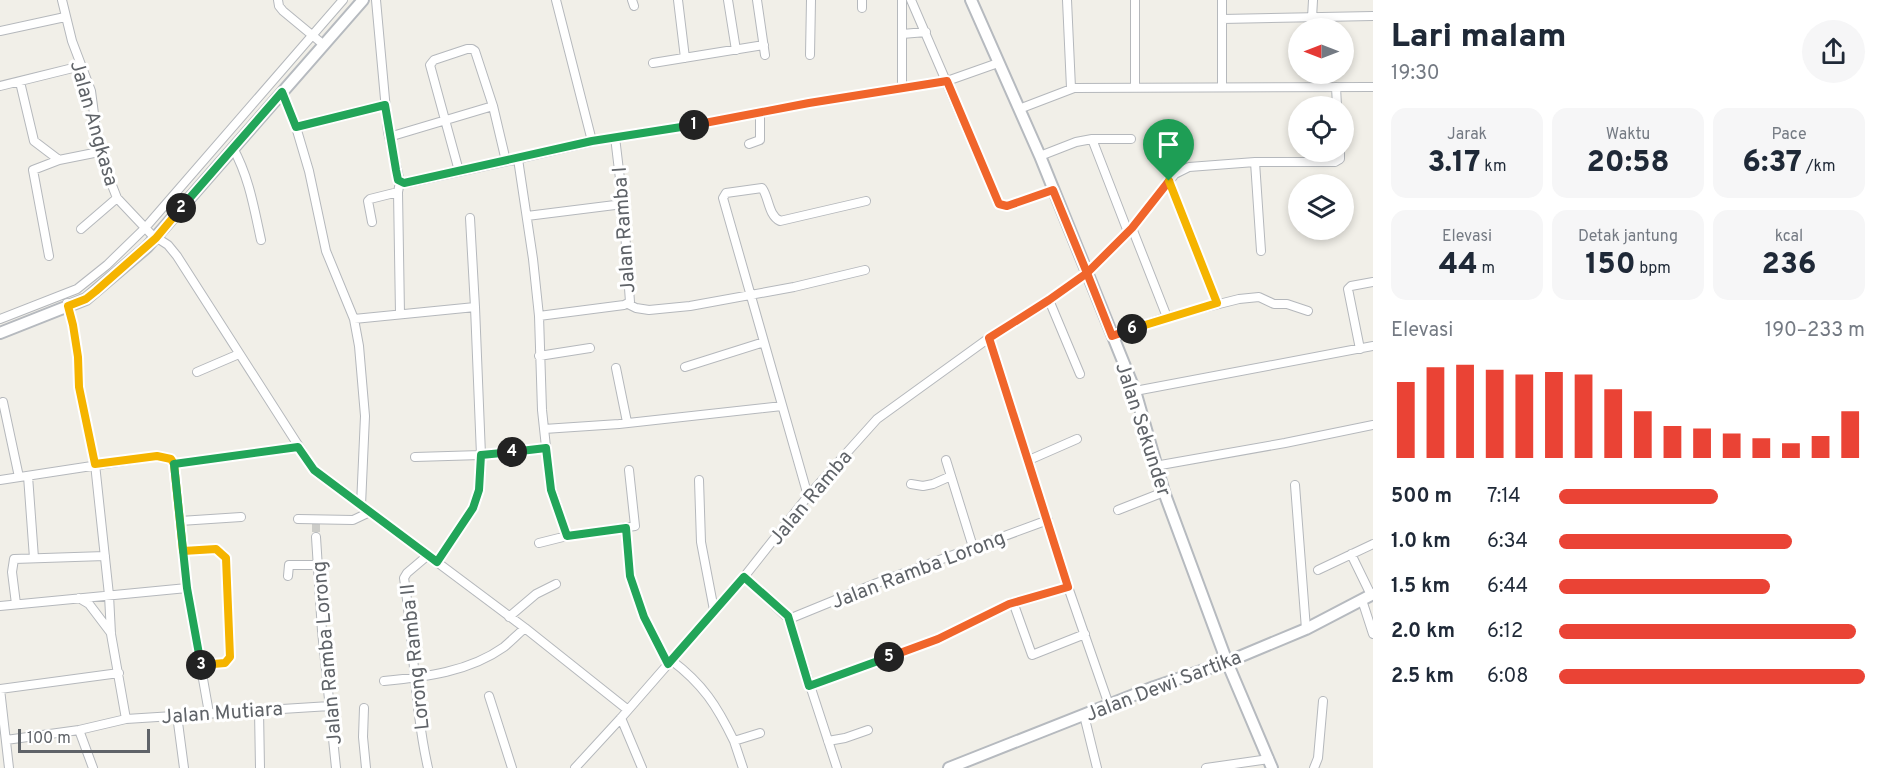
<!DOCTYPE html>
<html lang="id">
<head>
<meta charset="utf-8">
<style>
	:root { --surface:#fff; --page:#f6f6f7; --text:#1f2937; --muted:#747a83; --accent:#ea4335 }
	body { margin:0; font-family:Overpass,sans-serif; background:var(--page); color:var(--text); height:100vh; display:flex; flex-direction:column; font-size:22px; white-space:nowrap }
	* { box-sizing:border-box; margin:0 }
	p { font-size:20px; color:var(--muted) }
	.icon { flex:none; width:33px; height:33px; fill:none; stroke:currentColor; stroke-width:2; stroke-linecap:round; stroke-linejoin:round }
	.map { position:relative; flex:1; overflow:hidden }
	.details { display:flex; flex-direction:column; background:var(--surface); width:510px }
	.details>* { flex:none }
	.needle { width:39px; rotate:270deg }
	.tools { position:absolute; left:1288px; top:18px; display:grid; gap:12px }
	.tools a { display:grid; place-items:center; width:66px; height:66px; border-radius:50%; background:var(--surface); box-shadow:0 3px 9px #0003; font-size:30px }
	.scale { position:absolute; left:18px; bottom:15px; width:132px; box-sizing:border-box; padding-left:6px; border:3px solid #5f6368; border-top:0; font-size:16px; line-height:21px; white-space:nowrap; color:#5f6368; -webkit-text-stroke:4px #fff; paint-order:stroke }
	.pin { position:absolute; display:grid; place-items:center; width:51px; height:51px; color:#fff; margin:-62px -26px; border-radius:50% 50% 50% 0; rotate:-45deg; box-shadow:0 0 6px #0007 }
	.pin .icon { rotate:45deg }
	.km { position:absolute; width:30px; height:30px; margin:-15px; border-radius:50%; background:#222; color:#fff; font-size:16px; line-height:30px; text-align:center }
	.round { display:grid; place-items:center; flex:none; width:63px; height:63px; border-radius:32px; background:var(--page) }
	.headline { display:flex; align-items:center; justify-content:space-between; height:102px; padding:0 18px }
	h1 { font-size:33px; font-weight:800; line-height:45px }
	.metrics { display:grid; grid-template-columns:repeat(3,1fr); gap:9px; height:102px; padding:6px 18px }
	.metrics div { display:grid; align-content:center; border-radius:15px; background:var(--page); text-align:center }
	.metrics b { font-size:30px; font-weight:800 }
	.metrics small { font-size:16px; font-weight:400 }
	.metrics p { font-size:16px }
	.chart { height:168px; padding:12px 18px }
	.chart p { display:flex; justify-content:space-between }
	.chart svg { width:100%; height:108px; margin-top:6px; stroke:var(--accent); stroke-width:6 }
	ul { padding:0 18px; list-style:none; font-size:20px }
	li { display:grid; grid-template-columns:96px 72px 1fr; align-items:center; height:45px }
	li i { height:15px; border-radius:8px; background:var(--accent) }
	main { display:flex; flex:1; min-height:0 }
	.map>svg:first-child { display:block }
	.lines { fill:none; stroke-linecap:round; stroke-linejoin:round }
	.street-tunnel { stroke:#ccccc8; stroke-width:8; stroke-dasharray:8 4; stroke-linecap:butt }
	.street-casing { stroke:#b5b8bc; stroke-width:10 }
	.secondary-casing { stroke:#b6babf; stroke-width:14 }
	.street { stroke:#fff; stroke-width:8 }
	.secondary { stroke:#fff; stroke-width:10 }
	.split-1-casing { stroke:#fff; stroke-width:12 }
	.split-2-casing { stroke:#fff; stroke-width:12 }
	.split-3-casing { stroke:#fff; stroke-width:12 }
	.split-4-casing { stroke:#fff; stroke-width:12 }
	.split-5-casing { stroke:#fff; stroke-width:12 }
	.split-6-casing { stroke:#fff; stroke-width:12 }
	.split-7-casing { stroke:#fff; stroke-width:12 }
	.split-1 { stroke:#f0652b; stroke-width:8 }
	.split-2 { stroke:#22a559; stroke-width:8 }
	.split-3 { stroke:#f5b400; stroke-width:8 }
	.split-4 { stroke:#22a559; stroke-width:8 }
	.split-5 { stroke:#22a559; stroke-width:8 }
	.split-6 { stroke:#f0652b; stroke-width:8 }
	.split-7 { stroke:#f5b400; stroke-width:8 }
	.labels { text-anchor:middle; stroke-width:6; stroke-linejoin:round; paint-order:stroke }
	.street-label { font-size:20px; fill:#5f6368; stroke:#fff }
</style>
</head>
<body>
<main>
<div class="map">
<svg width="1373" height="768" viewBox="0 0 1373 768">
	<rect width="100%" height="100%" fill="#f1efe8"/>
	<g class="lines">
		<!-- street-tunnel -->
		<path class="street-tunnel" d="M316 524V537"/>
		<!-- street casing -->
		<g class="street-casing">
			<path id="street" d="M62 0 72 41 91 91 99 152 117 198 151 234 168 245 177 256 314 470 525 628 628 710
				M278 0 279 6 283 11 324 45
				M376 0 388 132 400 182 407 183 518 159 533 259 539 316 542 410 550 484 567 536
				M556 0 592 141
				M632 0 634 6
				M678 0 685 58
				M728 0 736 50
				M757 0 765 55
				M911 0 999 204 1007 206 1053 190
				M1067 0 1071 88
				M1135 0V88
				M1222 0V87
				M862 8V0
				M1312 18 1313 0
				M1222 19 1373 16
				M0 31 65 17
				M902 34 926 32
				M810 55 811 0
				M653 63 764 45
				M20 82 34 141 59 160
				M0 86 81 66
				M1336 87 1337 106
				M902 88V0
				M282 92 296 127 309 171 326 251 354 319 359 346 365 416 361 505
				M1019 109 1074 88 1373 87
				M296 127 385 105
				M389 137 493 106
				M1092 139H1131
				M749 144 760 140V113
				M233 148C249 177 254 208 261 240
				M1040 156 1076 142 1092 139 1128 232
				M518 159 604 139 676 128 809 103 947 81 998 63
				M1255 162 1261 251
				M459 171 430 65 434 60 467 49H472L475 51 493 106 506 161
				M1169 181 1217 303
				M398 192 400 314
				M527 216 623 204
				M470 218 475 307
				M372 222 368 201 370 199 398 192 399 187
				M1132 228 1167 317
				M81 229 117 198
				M49 256 33 170 59 160 99 152
				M1049 300 1080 374
				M67 303 73 325 78 357 79 387 95 464 109 595 111 634 126 719
				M628 304 636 308 649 310 690 306 794 287 865 270
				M539 316 624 305 630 302 623 204 615 137
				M0 319 77 289 107 265 145 228 343 0
				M354 319 475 307 481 455 479 490 472 510 437 562
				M1112 336 1167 317 1239 299 1259 297 1274 304H1287L1308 311
				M989 338 1068 587 1109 705
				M1360 349 1348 289 1351 286 1373 282
				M539 356 590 348
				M685 367 764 342
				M616 368 627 422
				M197 372 239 354
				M1135 391 1373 346
				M3 402 19 477
				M544 429 619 424 782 406
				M415 457 481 455 546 448
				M946 460 973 547
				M1029 460 1077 439
				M174 464 298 447
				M1155 466 1285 443 1373 425
				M28 476 34 558
				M0 480 157 456 171 459 174 464 187 588 209 713
				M699 480 701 542 714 610
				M911 484 923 486 933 484 951 476
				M1295 485 1306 629
				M808 496 723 198 726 193 762 188C769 197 768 215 780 221L866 201
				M1118 510 1164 492
				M298 519 353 520 370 512
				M180 521 241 517
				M625 527 630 576 644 617 668 664
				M316 537 322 631 336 768
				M539 543 567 536 635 526 629 470
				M183 551 216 549 223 554 227 563 230 657 225 663 202 665
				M1351 554 1371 595
				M427 556 407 573 404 578C414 641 414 706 428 768
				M1318 570 1373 544
				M288 576 289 565H318
				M744 577 788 618 837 768
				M79 598 89 604 111 633
				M1362 600 1373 634
				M1013 602 1032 655 1085 634
				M16 604 12 572 14 559 105 556
				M0 606 187 588
				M509 617 536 594 556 584
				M789 619 877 583 1048 520
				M671 660C703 684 717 706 734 741
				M384 681C425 677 469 672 504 647 511 641 518 634 525 628
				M809 686 933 641 1009 604 1068 587
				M0 689 119 673
				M0 689 9 768
				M489 696 512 768
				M364 708 363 737 366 768
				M259 710 260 768
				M177 715 184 768
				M1084 715 1097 768
				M621 718 642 768
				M79 730 93 768
				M6 740 79 730 126 719 330 706
				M828 741 845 738 868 730
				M575 768 621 718 744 577 808 496 877 419 989 338 1049 300 1087 273 1132 228 1175 174 1189 167 1255 162H1335L1340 159V152
				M743 768 734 741 760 733
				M1206 768 1269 759
				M1314 768 1318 758 1323 701"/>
		</g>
		<!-- secondary casing -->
		<g class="secondary-casing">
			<path id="secondary" d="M971 0 1040 156 1135 391 1164 492 1227 662 1272 768
				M0 333 86 299 147 247 363 0
				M949 768 1154 687 1227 662 1306 629 1373 594"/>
		</g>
		<!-- street -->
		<use href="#street" class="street"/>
		<!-- secondary -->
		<use href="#secondary" class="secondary"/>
	</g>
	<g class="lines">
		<!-- split-1 casing -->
		<g class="split-1-casing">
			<path id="split-1" d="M694 125 809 103 947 81 999 204 1007 206 1053 190 1087 273 1132 228 1169 181"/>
		</g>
		<!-- split-2 casing -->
		<g class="split-2-casing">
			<path id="split-2" d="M181 208 282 92 296 127 385 105 396 170 398 180 404 183 592 141 694 125"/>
		</g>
		<!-- split-3 casing -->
		<g class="split-3-casing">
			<path id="split-3" d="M181 208 156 238 96 291 86 299 68 306 73 325 78 357 79 387 95 464 157 456 171 459 174 464 183 551 216 549 226 558 230 657 225 663 201 665"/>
		</g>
		<!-- split-4 casing -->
		<g class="split-4-casing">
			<path id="split-4" d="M201 665 187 588 174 464 298 447 314 470 437 562 473 508 479 490 481 455 512 452"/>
		</g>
		<!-- split-5 casing -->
		<g class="split-5-casing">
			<path id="split-5" d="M512 452 546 448 551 490 567 536 626 528 630 576 644 617 668 664 744 577 788 616 809 686 889 657"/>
		</g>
		<!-- split-6 casing -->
		<g class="split-6-casing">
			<path id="split-6" d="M889 657 938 639 1009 604 1068 587 989 338 1049 300 1087 273 1112 336 1132 329"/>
		</g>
		<!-- split-7 casing -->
		<g class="split-7-casing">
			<path id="split-7" d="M1132 329 1217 303 1169 181"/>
		</g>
		<!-- split-1 -->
		<use href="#split-1" class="split-1"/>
		<!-- split-2 -->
		<use href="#split-2" class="split-2"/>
		<!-- split-3 -->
		<use href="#split-3" class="split-3"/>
		<!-- split-4 -->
		<use href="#split-4" class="split-4"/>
		<!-- split-5 -->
		<use href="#split-5" class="split-5"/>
		<!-- split-6 -->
		<use href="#split-6" class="split-6"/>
		<!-- split-7 -->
		<use href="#split-7" class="split-7"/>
	</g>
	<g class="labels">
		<!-- street labels -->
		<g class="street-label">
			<text transform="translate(95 123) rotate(74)" y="7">Jalan Angkasa</text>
			<text transform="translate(623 230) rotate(-94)" y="7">Jalan Ramba I</text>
			<text transform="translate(1144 429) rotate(72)" y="7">Jalan Sekunder</text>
			<text transform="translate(810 497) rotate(-50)" y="7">Jalan Ramba</text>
			<text transform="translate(918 569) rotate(-21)" y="7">Jalan Ramba Lorong</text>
			<text transform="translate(326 653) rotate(-95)" y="7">Jalan Ramba Lorong</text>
			<text transform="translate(414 657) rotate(-96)" y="7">Lorong Ramba II</text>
			<text transform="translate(1163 685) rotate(-21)" y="7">Jalan Dewi Sartika</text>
			<text transform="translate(222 712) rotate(-4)" y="7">Jalan Mutiara</text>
		</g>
	</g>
</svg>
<div class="tools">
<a><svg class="needle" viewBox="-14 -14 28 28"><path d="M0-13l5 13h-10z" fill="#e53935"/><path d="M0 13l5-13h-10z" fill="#747a83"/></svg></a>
<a><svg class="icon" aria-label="locate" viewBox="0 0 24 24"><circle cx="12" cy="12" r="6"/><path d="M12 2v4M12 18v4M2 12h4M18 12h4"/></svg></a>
<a><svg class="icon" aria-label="layers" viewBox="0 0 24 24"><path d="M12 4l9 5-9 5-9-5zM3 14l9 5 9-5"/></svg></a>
</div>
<div class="scale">100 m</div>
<div class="pin" style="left:1169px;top:181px;background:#1e9e55"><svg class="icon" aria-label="arrive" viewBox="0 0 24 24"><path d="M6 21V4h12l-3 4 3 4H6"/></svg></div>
<b class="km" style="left:694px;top:125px">1</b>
<b class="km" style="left:181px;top:208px">2</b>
<b class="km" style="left:201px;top:665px">3</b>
<b class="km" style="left:512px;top:452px">4</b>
<b class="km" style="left:889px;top:657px">5</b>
<b class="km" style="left:1132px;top:329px">6</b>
</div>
<section class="details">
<div class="headline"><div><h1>Lari malam</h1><p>19:30</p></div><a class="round"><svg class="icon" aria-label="share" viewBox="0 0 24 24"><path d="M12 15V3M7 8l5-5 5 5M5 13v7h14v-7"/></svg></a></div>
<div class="metrics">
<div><p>Jarak</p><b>3.17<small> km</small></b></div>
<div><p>Waktu</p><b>20:58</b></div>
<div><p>Pace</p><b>6:37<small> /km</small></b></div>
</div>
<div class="metrics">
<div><p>Elevasi</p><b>44<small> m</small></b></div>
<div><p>Detak jantung</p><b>150<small> bpm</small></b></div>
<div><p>kcal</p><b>236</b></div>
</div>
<div class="chart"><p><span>Elevasi</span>190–233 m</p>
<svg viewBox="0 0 160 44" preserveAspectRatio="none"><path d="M5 44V13M15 44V7M25 44V6M35 44V8M45 44V10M55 44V9M65 44V10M75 44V16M85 44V25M95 44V31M105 44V32M115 44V34M125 44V36M135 44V38M145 44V35M155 44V25"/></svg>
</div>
<ul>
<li><b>500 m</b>7:14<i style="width:52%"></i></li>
<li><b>1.0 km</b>6:34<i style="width:76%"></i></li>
<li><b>1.5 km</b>6:44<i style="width:69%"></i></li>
<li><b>2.0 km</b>6:12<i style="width:97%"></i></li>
<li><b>2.5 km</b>6:08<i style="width:100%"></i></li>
</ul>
</section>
</main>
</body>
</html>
